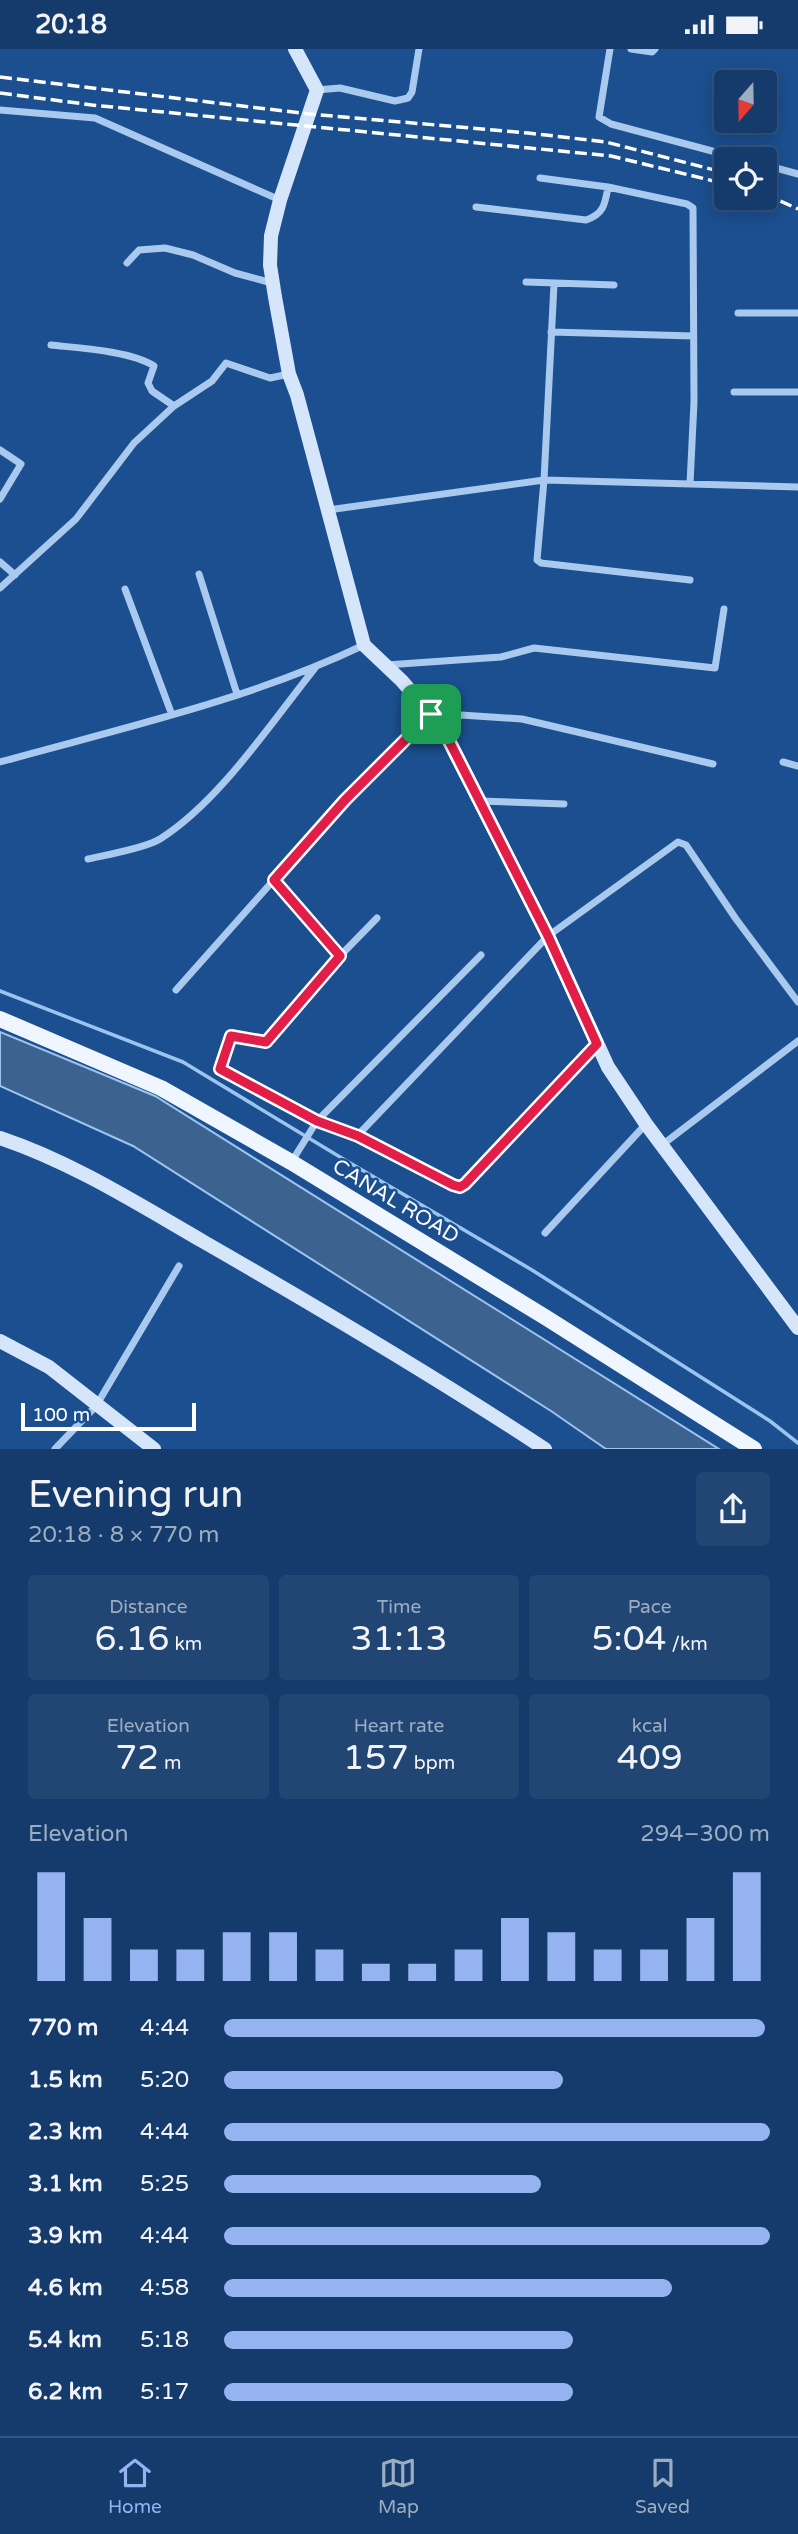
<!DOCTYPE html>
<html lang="en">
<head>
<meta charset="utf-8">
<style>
	:root { --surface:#143b6b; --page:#214673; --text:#f1f3f6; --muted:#9dadc1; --line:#33557e; --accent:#95b2f1 }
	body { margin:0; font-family:"Varela Round",sans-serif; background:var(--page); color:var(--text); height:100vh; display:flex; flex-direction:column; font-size:26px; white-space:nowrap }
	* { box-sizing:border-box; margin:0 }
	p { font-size:23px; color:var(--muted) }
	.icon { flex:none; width:38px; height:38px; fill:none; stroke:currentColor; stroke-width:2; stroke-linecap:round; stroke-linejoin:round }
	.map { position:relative; height:1400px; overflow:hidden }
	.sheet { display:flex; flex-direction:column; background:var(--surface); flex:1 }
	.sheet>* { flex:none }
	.needle { width:46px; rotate:200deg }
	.tools { position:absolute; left:714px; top:21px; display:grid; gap:14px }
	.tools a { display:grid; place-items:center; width:63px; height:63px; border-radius:7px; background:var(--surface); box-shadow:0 4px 18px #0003,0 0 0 2px var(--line); font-size:35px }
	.scale { position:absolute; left:21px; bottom:18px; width:175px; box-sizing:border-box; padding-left:7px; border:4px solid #fff; border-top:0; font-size:19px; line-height:24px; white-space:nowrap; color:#fff; -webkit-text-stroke:5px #1b4f8f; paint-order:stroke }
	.pin { position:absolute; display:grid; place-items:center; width:60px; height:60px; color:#fff; margin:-30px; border-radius:14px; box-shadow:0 4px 10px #0006 }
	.round { display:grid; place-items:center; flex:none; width:74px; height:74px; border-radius:7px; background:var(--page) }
	.headline { display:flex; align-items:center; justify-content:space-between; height:119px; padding:0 28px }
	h1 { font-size:38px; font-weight:600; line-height:52px }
	.metrics { display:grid; grid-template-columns:repeat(3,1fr); gap:10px; height:119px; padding:7px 28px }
	.metrics div { display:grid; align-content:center; border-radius:7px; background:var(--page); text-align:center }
	.metrics b { font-size:35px; font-weight:600 }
	.metrics small { font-size:19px; font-weight:400 }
	.metrics p { font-size:19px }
	.chart { height:196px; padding:14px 28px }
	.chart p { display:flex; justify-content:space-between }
	.chart svg { width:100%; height:126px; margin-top:7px; stroke:var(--accent); stroke-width:6 }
	ul { padding:0 28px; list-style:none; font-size:23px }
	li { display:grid; grid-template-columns:112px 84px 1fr; align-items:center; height:52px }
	li i { height:18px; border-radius:9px; background:var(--accent) }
	.status { display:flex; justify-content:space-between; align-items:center; height:49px; padding:0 35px; background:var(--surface); direction:ltr }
	.status svg { height:19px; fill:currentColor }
	.menu { display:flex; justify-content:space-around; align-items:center; height:98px; border-top:2px solid var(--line); background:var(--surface); font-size:19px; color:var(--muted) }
	.menu a { display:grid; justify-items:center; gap:4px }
	.menu .selected { color:var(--accent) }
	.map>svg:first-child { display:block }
	.water { fill:#3c6290; stroke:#9cc4f0; stroke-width:2 }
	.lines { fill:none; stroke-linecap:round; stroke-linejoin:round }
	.stream { stroke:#9cc4f0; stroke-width:3.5 }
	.street { stroke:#a9c9ee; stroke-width:7 }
	.secondary { stroke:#d6e6fa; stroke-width:14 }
	.primary { stroke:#f0f6ff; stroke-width:16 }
	.rail { stroke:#fff; stroke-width:3.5; stroke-dasharray:12 5; stroke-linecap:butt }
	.route-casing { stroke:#fff; stroke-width:14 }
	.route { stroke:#e11d48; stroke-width:9 }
	.labels { text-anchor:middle; stroke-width:5; stroke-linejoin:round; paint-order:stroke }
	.street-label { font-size:21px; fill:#fff; stroke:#1b4f8f }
</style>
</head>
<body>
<div class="status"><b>20:18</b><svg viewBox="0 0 49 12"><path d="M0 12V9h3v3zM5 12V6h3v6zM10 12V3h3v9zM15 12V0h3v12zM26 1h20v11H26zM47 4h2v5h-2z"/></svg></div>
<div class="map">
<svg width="798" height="1400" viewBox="0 0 798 1400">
	<rect width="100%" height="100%" fill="#1b4f8f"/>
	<!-- water -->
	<path class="water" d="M0 983 155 1047 719 1400H606L551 1362 133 1097 0 1037Z"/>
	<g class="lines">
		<!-- stream -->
		<path class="stream" d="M0 942 183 1013 345 1111 532 1221 770 1372 798 1394"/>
		<!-- street -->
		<path class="street" d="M610 0 599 68 611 75 742 110
			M631 0 652 3 655 0
			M317 41 340 39 395 52 408 49 412 43 419 0
			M0 61 95 69 280 151
			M765 116 798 125
			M540 129 608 138 687 155 693 159 694 353 690 435
			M476 158 586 171C604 165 605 155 608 138
			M127 214 139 201 165 199 193 206 235 224 272 234
			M526 233 614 236
			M554 235 544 431 537 511 541 514 690 531
			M738 264H798
			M551 283 693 287
			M51 296C78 299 132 302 154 317L148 334 152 342 174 357
			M734 343H798
			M0 401 21 415 0 450
			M328 461 544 431 798 438
			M0 513 15 526
			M199 525 237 645
			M0 539 76 470 134 394 174 357 212 332 226 314 270 329 289 325
			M125 540 172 666
			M386 616 501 608 534 599 715 619 724 560
			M443 679 461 666 522 670 713 715
			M0 713C122 679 249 651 364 596
			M783 713 798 717
			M480 752 564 755
			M88 810C106 806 146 799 160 790 219 753 271 674 315 619
			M274 830 340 907
			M176 941 345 751 430 666
			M597 995 465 1135 460 1138 453 1136 357 1087 548 887 678 793 686 796 736 870 798 953
			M357 1087 317 1072 481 906
			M662 1096 798 992
			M292 1112 317 1072 220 1020 231 987 266 993 340 907 377 869
			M545 1184 646 1075
			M55 1400 96 1357 179 1217"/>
		<!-- secondary -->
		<path class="secondary" d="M295 0 317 41 280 151 271 187 270 216 275 248 289 325 297 346 364 596 402 632 443 680 548 887 608 1018 646 1075 798 1279
			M0 1089C72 1113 138 1155 204 1193 319 1259 434 1327 545 1400
			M0 1292 49 1318 154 1400"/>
		<!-- primary -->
		<path class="primary" d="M0 970 161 1039 291 1113 545 1268 754 1400"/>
		<!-- rail -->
		<path class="rail" d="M0 28 309 65 528 84 606 93 726 124
			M0 44 92 56 611 107 726 135
			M765 145 798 160"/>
	</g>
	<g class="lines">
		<!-- route casing -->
		<g class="route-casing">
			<path id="route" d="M431 665 443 680 548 887 597 995 465 1135 460 1138 453 1136 358 1087 317 1072 220 1020 231 987 266 993 340 907 274 831 345 751Z"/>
		</g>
		<!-- route -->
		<use href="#route" class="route"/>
	</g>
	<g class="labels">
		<!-- street labels -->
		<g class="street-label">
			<text transform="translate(396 1152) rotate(31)" y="7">CANAL ROAD</text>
		</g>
	</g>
</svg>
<div class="tools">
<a><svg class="needle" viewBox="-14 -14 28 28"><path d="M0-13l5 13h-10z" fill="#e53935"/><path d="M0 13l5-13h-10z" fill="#9dadc1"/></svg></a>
<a><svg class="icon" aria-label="locate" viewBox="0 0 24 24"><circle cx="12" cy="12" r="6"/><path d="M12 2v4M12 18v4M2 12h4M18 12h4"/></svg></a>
</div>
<div class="scale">100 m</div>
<div class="pin" style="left:431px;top:665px;background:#1e9e55"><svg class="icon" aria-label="arrive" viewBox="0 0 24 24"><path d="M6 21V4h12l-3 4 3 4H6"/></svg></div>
</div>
<section class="sheet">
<div class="headline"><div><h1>Evening run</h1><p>20:18 · 8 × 770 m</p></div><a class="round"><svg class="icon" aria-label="share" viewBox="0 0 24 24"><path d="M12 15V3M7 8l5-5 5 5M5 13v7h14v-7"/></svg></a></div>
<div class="metrics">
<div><p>Distance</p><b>6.16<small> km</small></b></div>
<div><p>Time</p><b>31:13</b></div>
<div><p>Pace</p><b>5:04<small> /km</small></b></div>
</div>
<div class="metrics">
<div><p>Elevation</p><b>72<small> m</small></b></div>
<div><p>Heart rate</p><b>157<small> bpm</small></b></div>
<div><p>kcal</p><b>409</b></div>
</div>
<div class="chart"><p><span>Elevation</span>294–300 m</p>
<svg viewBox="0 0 160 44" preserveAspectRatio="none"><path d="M5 44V6M15 44V22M25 44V33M35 44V33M45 44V27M55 44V27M65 44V33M75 44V38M85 44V38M95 44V33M105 44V22M115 44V27M125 44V33M135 44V33M145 44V22M155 44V6"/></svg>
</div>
<ul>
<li><b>770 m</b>4:44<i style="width:99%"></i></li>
<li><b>1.5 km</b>5:20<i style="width:62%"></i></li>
<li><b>2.3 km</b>4:44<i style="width:100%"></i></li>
<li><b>3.1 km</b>5:25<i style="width:58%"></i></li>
<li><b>3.9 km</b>4:44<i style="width:100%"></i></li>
<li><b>4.6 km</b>4:58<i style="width:82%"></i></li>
<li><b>5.4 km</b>5:18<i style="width:64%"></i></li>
<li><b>6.2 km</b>5:17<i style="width:64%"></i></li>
</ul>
</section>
<nav class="menu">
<a class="selected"><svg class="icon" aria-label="home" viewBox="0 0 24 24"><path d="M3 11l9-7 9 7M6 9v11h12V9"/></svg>Home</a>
<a><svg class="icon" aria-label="map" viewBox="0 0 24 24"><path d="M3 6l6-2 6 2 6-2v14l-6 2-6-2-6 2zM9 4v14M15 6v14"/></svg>Map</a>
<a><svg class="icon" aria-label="saved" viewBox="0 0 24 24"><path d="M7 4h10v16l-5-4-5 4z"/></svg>Saved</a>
</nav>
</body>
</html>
